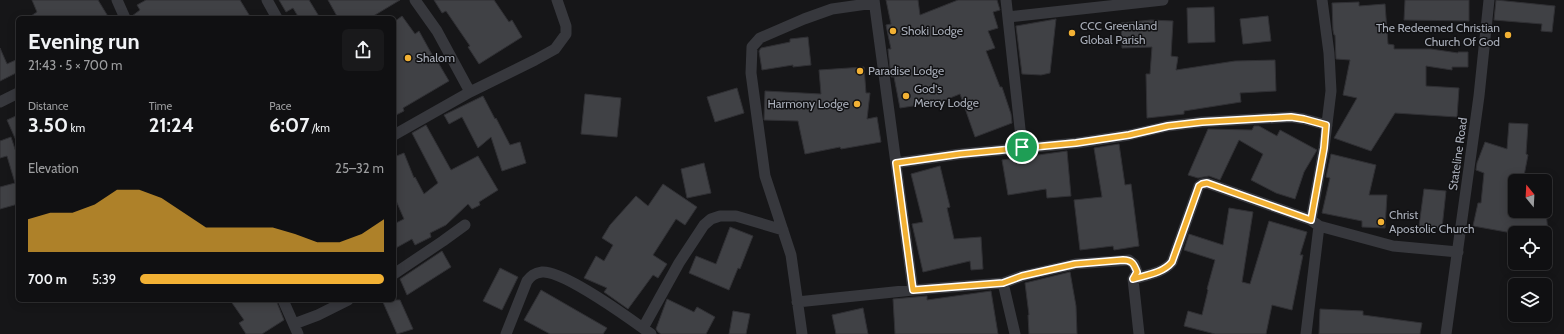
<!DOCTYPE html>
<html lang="en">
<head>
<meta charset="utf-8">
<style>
	:root { --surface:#101012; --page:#19191b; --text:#f1f3f6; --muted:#9c9d9f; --line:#303032; --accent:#f2b134 }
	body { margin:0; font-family:Cabin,sans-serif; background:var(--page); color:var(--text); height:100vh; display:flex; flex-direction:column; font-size:15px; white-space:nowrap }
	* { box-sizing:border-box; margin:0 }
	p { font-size:13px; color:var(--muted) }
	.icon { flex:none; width:22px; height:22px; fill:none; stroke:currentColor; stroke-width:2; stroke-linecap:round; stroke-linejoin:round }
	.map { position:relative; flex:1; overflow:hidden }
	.panel { position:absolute; left:16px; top:16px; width:380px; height:286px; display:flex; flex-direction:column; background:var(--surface); border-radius:6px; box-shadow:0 2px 10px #0003,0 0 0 1px var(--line) }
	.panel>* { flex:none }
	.needle { width:26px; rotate:342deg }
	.fabs { position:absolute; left:1508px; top:174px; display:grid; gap:8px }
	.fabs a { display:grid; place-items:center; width:44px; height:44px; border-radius:6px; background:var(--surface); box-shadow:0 2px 10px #0003,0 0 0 1px var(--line); font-size:20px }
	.pin { position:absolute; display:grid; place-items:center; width:34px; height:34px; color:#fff; margin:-17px; border:2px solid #fff; border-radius:50%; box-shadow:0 1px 4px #0007 }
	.round { display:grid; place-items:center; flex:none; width:42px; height:42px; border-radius:6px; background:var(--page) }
	.headline { display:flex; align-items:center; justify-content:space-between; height:68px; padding:0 12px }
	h1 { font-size:22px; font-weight:700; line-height:30px }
	.figures { display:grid; grid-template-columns:repeat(3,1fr); gap:6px; height:68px; padding:4px 12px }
	.figures div { display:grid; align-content:center }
	.figures b { font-size:20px; font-weight:700 }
	.figures small { font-size:11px; font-weight:400 }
	.figures p { font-size:11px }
	.chart { height:112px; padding:8px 12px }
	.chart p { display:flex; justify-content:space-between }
	.chart svg { width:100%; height:72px; margin-top:4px; fill:var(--accent); opacity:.7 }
	ul { padding:0 12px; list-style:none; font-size:13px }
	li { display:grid; grid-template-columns:64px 48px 1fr; align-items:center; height:30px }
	li i { height:10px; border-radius:5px; background:var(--accent) }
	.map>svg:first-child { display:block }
	.building { fill:#404145; stroke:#303034 }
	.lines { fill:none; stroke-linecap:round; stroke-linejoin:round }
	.minor { stroke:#37383d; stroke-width:11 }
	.route-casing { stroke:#fff; stroke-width:8 }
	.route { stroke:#f2b134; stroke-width:5 }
	.poi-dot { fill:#f2b134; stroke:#111113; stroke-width:1.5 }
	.labels { text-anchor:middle; stroke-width:3; stroke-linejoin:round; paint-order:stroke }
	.poi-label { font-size:12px; fill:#a8adb8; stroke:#111113; text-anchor:start }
	.street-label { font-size:12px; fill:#a8adb8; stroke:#111113 }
</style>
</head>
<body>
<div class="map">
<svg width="1564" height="334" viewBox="0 0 1564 334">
	<rect width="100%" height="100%" fill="#161618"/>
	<!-- building -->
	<path class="building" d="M32 0H98L109 18H28L37 12Z
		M146 0H240L251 18H132V16L140 10 137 5Z
		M279 0H309L320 18H299L293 8 286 12Z
		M328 0H400L370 18H338Z
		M434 0H494L509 22 512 20 522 37 479 64 468 47 470 46 446 11 442 13Z
		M886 0H918L920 15 958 0H997L1000 10 993 12 998 28 988 31 995 48 986 51 1000 87H1002L1011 114 1012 123 975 137 960 94 945 100V101L900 108 894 77H891L888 49H891L886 25 891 24Z
		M1405 0H1469V21L1404 20Z
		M1496 0 1555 6 1552 32 1541 31 1542 24 1494 20Z
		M1359 2V6L1385 4 1388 44 1394 45V49H1431L1458 53V52H1468V67H1452V70L1426 66V86L1459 88 1457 117 1395 113 1371 151 1334 138 1357 98 1343 95 1350 60 1336 59 1335 35H1334L1333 30 1332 3Z
		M1214 7 1215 42 1188 43 1187 8Z
		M402 16 415 34 419 31 435 60 436 59 449 81 403 108 404 111 394 116V22Z
		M1268 16 1271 41 1243 44 1240 19Z
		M1056 19 1050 73 1041 75 1022 74 1016 26Z
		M1151 20 1173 21 1171 56 1178 57 1176 70 1235 61 1275 60 1276 91 1240 93 1241 102 1184 111V114L1147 118 1146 74H1150L1152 47 1122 48 1121 23Z
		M808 37 811 65 793 67V65L762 70 759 51 761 48 790 42V39Z
		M0 48 7 64 18 59V72L0 81Z
		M864 67 866 93H870L867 119 877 117 881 142 841 149 840 147 805 154 798 121 764 120 765 91 821 94 819 70Z
		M737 88 744 113 715 122 707 97Z
		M585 94 621 98 617 137 581 134Z
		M483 96 495 119 496 118 510 145 520 142 526 163 502 171 491 137 478 148 462 117 449 124 444 115Z
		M18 115V145L7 120Z
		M1509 123 1528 124 1526 154 1528 155 1523 181H1515V211H1524V213L1546 211 1548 233H1512L1473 226 1478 203H1481L1484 173 1476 170 1477 163 1485 142 1507 149Z
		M426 125 451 170 478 156 498 190 479 202 480 205 472 209 468 204 446 225 430 233 431 237 415 245 412 239 394 249V224L404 219 394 196V157L404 153 414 178 415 177 424 194 438 183 412 133Z
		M1254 126H1259L1277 136 1280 130 1317 150 1304 172 1295 199 1276 193 1251 180 1263 154 1239 140 1220 180 1209 176 1198 178 1188 175 1208 129 1252 130Z
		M11 137 18 158V204L0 209V187L15 183 7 156 0 158V141Z
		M1119 144 1125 185 1131 184 1139 246 1114 250 1113 246 1080 250 1074 200 1102 197 1094 148Z
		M1067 151 1071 196 1047 198 1046 189 1008 195 1002 160Z
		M1331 154 1376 165 1369 195H1387L1385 228 1362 227V221L1322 213 1330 178 1326 177Z
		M704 163 711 193 687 198 681 169Z
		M940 166 950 207 947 208 954 239 981 237 983 269 971 270 970 261 923 272 912 224 923 222 911 174Z
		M663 184 697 207 685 225 676 219 653 255 667 264 658 278 653 275 628 309 604 292 607 288 584 278 596 256 604 261 613 245 602 238 610 225 636 196 648 206Z
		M1424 189 1446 191 1442 228 1419 226Z
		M1229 208 1253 212 1242 282 1250 284 1269 221 1307 232 1300 255H1303L1292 310 1272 305 1266 334H1215L1184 326 1188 311 1202 315 1208 290 1207 289 1215 260 1184 250 1189 234 1223 245Z
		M730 227 753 236 740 269 738 268 729 290 689 273 696 256 716 264Z
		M442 251 451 267 407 295 400 279Z
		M500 268 518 277 502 310 483 301Z
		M1070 272 1076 306 1077 334H1029L1028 315H1029L1025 283Z
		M541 290 607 328 603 334H550L524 320Z
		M991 291 998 334H895L893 299 927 296V300Z
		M667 299 694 312 697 307 715 317 706 334H661L658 332 656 329Z
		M230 300H276L284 320 262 334H246L239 323 244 320Z
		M382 300H400L413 329 397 334Z
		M863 308 868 334H836L832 315Z
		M1320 309 1363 311V315L1422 323 1420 334H1319Z
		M733 311 750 314 746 334H729Z"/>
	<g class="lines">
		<!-- minor -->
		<path class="minor" d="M117 0 125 18
			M267 0 277 18
			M415 0 437 31 470 92
			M874 0 913 290
			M1006 0 1022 147
			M1008 17 1163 0
			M0 102 18 93
			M394 135 470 92 535 60 555 49 566 34V26L557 0
			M896 163 960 154 1077 143 1129 135 1168 126 1202 122 1291 117 1304 119 1327 125
			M1311 220 1324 148 1331 91 1329 53 1322 0
			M394 274 443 241 465 225
			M1133 279C1147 275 1163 273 1172 262L1199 186 1202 184 1207 183 1311 220 1319 226 1393 246 1458 252
			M1003 283 1015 334
			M283 300 298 334
			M797 302 913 290 1003 283 1022 276 1075 264 1129 260 1134 264 1137 272 1133 279 1139 334
			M294 324 318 315 348 300
			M643 328 679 263 704 225 711 219 720 216H736L783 230
			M506 334 527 281C531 276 534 273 542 272 563 270 632 320 651 334
			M802 334 791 255 765 176 751 73 752 47 760 38 804 19 832 9 874 3
			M1306 334 1319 226
			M1446 334 1479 96 1489 0"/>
	</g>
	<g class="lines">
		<!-- route casing -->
		<g class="route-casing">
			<path id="route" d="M1291 117 1304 119 1326 125 1324 148 1311 220 1207 183 1202 184 1199 186 1172 262C1163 273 1147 275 1133 279L1137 272C1134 264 1132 260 1123 260L1075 264 1022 276 1003 283 913 290 896 163 960 154 1076 143 1129 135 1168 126 1202 122Z"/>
		</g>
		<!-- route -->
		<use href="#route" class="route"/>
	</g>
	<!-- markers -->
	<g class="poi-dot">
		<circle cx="893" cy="31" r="4"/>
		<circle cx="1072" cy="33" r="4"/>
		<circle cx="1508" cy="35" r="4"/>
		<circle cx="408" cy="58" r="4"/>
		<circle cx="860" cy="71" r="4"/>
		<circle cx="906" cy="96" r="4"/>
		<circle cx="857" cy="104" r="4"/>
		<circle cx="1381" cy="222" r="4"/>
	</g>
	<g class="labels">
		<!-- poi labels -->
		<g class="poi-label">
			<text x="1080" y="30">CCC Greenland<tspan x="1080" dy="14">Global Parish</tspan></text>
			<text x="1500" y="32" text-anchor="end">The Redeemed Christian<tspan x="1500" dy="14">Church Of God</tspan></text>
			<text x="901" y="35">Shoki Lodge</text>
			<text x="416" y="62">Shalom</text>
			<text x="868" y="75">Paradise Lodge</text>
			<text x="914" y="93">God's<tspan x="914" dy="14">Mercy Lodge</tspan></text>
			<text x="849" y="108" text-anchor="end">Harmony Lodge</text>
			<text x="1389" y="219">Christ<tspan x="1389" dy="14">Apostolic Church</tspan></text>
		</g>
		<!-- street labels -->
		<g class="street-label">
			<text transform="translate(1458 154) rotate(-82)" y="4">Stateline Road</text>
		</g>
	</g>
</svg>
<div class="fabs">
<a><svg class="needle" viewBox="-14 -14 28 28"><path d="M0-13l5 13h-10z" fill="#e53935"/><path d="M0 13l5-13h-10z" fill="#9c9d9f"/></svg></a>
<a><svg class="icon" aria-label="locate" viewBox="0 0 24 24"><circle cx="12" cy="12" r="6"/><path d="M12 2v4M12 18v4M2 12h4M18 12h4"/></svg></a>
<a><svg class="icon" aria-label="layers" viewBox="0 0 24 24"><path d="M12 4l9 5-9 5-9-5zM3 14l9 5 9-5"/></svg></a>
</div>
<div class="pin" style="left:1022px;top:147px;background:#1e9e55"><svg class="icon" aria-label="arrive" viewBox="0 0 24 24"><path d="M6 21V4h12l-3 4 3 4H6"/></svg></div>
<section class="panel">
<div class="headline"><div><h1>Evening run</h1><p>21:43 · 5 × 700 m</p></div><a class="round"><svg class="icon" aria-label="share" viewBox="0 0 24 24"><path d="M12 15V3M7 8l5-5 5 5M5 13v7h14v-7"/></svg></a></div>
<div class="figures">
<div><p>Distance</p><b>3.50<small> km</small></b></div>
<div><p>Time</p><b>21:24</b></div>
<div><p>Pace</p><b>6:07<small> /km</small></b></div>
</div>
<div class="chart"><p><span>Elevation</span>25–32 m</p>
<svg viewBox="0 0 160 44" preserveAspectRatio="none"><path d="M0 44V24L10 20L20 20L30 15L40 6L50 6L60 11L70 20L80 29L90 29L100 29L110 29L120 33L130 38L140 38L150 33L160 24V44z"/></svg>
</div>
<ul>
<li><b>700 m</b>5:39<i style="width:100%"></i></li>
</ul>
</section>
</div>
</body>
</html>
